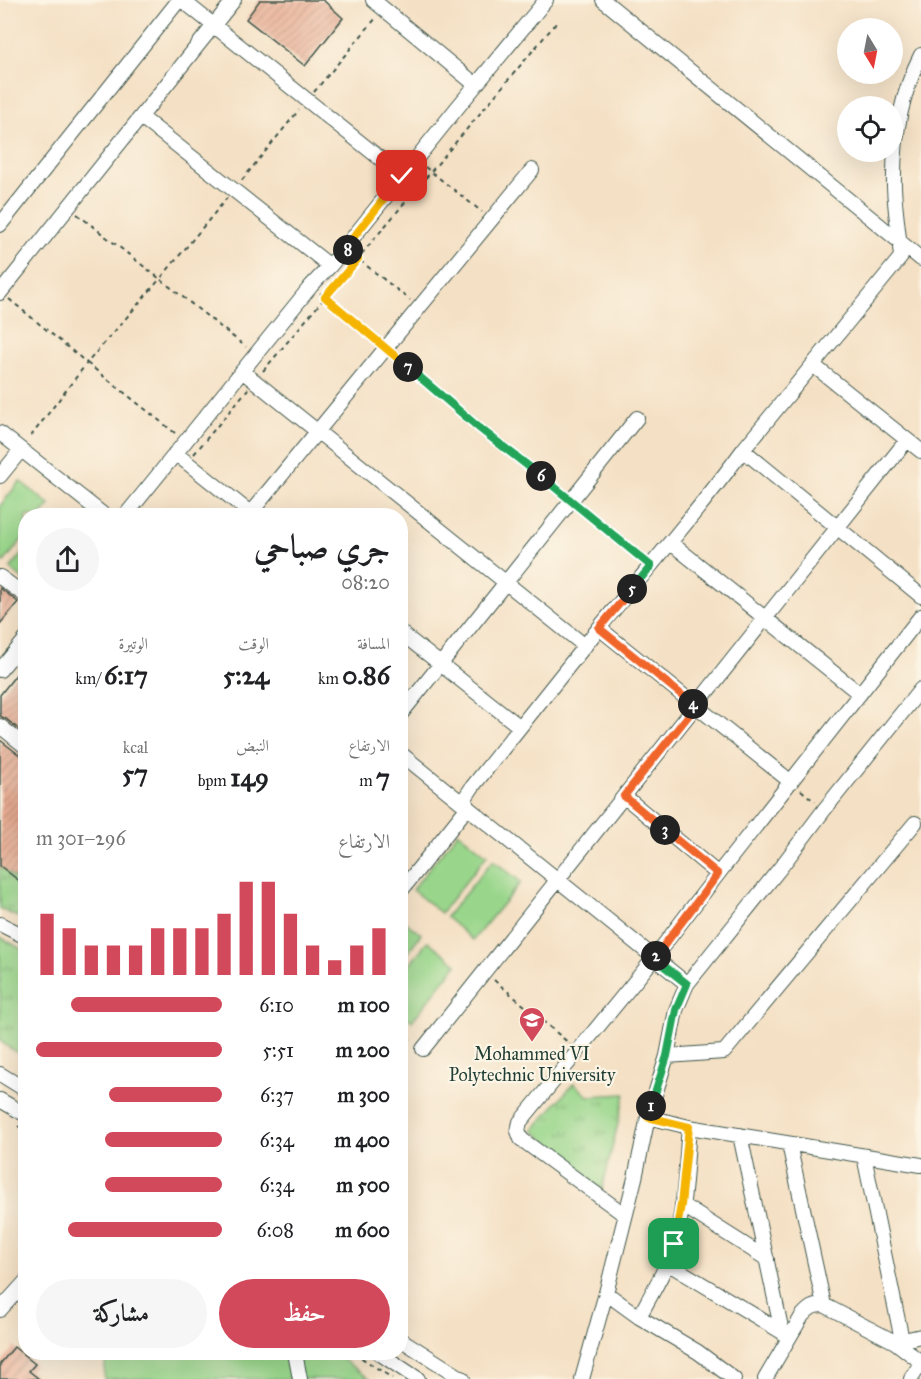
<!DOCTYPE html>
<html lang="ar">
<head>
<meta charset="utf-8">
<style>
	:root { --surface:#fff; --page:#f6f6f6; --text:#202124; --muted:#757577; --accent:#d1495b }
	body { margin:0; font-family:"IM FELL Great Primer",Amiri,serif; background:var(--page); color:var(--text); direction:rtl; height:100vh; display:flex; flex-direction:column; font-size:22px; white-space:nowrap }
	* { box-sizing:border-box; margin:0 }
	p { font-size:20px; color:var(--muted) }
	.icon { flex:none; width:33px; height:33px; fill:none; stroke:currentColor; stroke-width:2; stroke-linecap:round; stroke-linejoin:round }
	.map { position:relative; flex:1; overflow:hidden; direction:ltr }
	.side { position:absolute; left:18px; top:508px; width:390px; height:852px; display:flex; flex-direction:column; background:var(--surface); border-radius:24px; box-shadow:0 6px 24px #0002; direction:rtl }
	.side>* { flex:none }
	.needle { width:39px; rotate:170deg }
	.buttons { position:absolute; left:837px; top:18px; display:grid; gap:12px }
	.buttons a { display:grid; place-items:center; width:66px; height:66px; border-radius:50%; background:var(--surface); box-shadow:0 6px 24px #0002; font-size:30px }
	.pin { position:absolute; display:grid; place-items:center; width:51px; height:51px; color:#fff; margin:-26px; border-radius:12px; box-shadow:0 3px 9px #0006 }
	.km { position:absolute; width:30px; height:30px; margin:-15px; border-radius:50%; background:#222; color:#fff; font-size:16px; line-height:30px; text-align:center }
	.round { display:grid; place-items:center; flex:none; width:63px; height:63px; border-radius:32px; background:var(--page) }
	.head { display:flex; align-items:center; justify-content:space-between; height:102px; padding:0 18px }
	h1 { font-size:33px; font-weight:700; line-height:45px }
	.metrics { display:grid; grid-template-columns:repeat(3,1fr); gap:9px; height:102px; padding:6px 18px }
	.metrics div { display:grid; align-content:center }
	.metrics b { font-size:26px; font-weight:700 }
	.metrics small { font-size:16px; font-weight:400 }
	.metrics p { font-size:16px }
	.chart { height:168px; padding:12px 18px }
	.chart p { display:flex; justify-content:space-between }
	.chart svg { width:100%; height:108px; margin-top:6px; stroke:var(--accent); stroke-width:6 }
	.cta { display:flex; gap:12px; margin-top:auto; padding:12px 18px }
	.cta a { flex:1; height:69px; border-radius:36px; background:var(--accent); color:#fff; font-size:24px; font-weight:700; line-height:69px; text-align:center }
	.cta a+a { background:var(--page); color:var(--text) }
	ul { padding:0 18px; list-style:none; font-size:20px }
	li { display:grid; grid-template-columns:96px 72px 1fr; align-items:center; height:45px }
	li i { height:15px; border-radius:8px; background:var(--accent) }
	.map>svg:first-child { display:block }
	.grass { fill:url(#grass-tufts); stroke:#5c8a60; stroke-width:1.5 }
	.pitch { fill:#99d68b; stroke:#5c8a60; stroke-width:1.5 }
	.building { fill:url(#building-hatch) }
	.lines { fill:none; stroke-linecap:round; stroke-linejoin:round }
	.minor-casing { stroke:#3f554a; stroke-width:16 }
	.path { stroke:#3f554a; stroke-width:2; stroke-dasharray:4.5 4.5; stroke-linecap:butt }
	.minor { stroke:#fff; stroke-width:14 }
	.split-1-casing { stroke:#fff; stroke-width:12 }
	.split-2-casing { stroke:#fff; stroke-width:12 }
	.split-3-casing { stroke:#fff; stroke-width:12 }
	.split-4-casing { stroke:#fff; stroke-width:12 }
	.split-5-casing { stroke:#fff; stroke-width:12 }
	.split-6-casing { stroke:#fff; stroke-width:12 }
	.split-7-casing { stroke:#fff; stroke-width:12 }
	.split-8-casing { stroke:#fff; stroke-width:12 }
	.split-9-casing { stroke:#fff; stroke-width:12 }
	.split-1 { stroke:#f5b400; stroke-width:8 }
	.split-2 { stroke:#22a559; stroke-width:8 }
	.split-3 { stroke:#f0652b; stroke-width:8 }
	.split-4 { stroke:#f0652b; stroke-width:8 }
	.split-5 { stroke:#f0652b; stroke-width:8 }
	.split-6 { stroke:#22a559; stroke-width:8 }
	.split-7 { stroke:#22a559; stroke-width:8 }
	.split-8 { stroke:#f5b400; stroke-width:8 }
	.split-9 { stroke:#f5b400; stroke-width:8 }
	.labels { text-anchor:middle; stroke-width:4.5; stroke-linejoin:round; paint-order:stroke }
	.poi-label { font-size:18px; fill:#1f3d34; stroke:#fcf5e5 }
</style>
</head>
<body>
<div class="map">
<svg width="921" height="1379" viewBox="0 0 921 1379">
	<defs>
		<pattern id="grass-tufts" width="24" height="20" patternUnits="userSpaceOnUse" patternTransform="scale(1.5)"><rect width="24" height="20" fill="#99d68b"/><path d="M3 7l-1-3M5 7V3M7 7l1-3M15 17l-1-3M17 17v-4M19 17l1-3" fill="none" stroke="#7caf72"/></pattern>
		<pattern id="building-hatch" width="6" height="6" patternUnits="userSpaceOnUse" patternTransform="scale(1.5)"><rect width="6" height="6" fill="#e9ac92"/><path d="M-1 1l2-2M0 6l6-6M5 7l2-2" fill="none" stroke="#bc8d78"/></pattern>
	</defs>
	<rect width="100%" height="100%" fill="#fcf5e5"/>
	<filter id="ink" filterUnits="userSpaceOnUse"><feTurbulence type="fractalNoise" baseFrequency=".0167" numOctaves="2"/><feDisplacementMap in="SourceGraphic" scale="12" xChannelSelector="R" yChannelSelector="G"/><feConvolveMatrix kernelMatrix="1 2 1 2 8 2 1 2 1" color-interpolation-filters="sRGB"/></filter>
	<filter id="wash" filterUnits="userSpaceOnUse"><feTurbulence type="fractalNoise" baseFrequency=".008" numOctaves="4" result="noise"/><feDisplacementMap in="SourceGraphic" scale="24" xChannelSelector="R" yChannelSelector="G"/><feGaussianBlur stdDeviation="1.35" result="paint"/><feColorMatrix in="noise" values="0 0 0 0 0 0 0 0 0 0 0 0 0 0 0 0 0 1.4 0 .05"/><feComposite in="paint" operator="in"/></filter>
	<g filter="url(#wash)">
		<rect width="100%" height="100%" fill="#f4e0c4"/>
		<!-- grass -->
		<path class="grass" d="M0 866 25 886V921L20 918 0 909Z
			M0 937 25 951V1058L0 1041Z
			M574 1083 588 1096 625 1094 602 1190 533 1130Z"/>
		<!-- pitch -->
		<path class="pitch" d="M20 481 50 505 41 516H26L25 536 4 562 0 559V506Z
			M25 550V581L10 569Z
			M458 832 487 855 441 913 412 890Z
			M493 860 521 882 473 940 446 917Z
			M401 919 421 934 401 961H400Z
			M428 941 457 964 412 1021 401 1012V975Z
			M106 1353H333L370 1379H104Z"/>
		<g id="blocks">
			<!-- building -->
			<path class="building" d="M260 0H323L343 18 305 66 246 19Z
				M0 588 18 602 0 624Z
				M26 662V735L6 719 0 716V695Z
				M0 740 26 760V886L0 866Z
				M14 1347 35 1364 29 1371 39 1379H0V1364Z"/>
		</g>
	</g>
	<g filter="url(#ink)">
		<use href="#blocks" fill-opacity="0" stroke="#3f554a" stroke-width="1.5"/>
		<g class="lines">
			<!-- minor casing -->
			<g class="minor-casing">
				<path id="minor" d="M182 0 402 176
					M373 0 476 85
					M603 0 921 259
					M141 117 330 266
					M0 225 179 0
					M0 293 234 0
					M813 365 921 451
					M242 371 585 646
					M0 433 105 516
					M743 450 921 596
					M175 453 254 516
					M0 476 21 450
					M125 516 311 286 330 266 457 108 546 0
					M248 516 532 170
					M671 543 860 694
					M0 577 26 596
					M599 628 791 782
					M400 632 520 727
					M0 670 26 639
					M400 715 637 418
					M0 726 26 747
					M400 753 687 984
					M624 796 718 874
					M400 892 467 808 465 798 473 786C515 733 557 681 599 628 647 569 698 512 743 450L901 257C899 234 895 211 894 187 893 142 900 96 921 55
					M0 924 26 937
					M423 1049 907 440
					M667 1056 724 1052 915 823
					M0 1074 26 1090
					M0 1100 26 1115
					M648 1117 689 1127 921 1165
					M740 1135 782 1332
					M789 1144 824 1305
					M864 1156 902 1340
					M682 1205 767 1259
					M625 1215 521 1139 518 1131 520 1122 650 963 718 874 921 616
					M667 1263 782 1332 786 1336
					M606 1293 639 1317 698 1352 734 1379
					M0 1310 26 1281
					M639 1317C652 1293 667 1268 675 1242 685 1208 686 1163 689 1127
					M400 1339 463 1379
					M895 1342 921 1336
					M295 1353 300 1379
					M379 1353 418 1379
					M582 1379 606 1293 635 1178 648 1117 667 1056 676 1010 687 984 781 867 824 810 921 689
					M765 1379 802 1316C809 1308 813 1305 824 1305L895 1342 921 1362
					M911 1379 921 1363"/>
			</g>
			<!-- path -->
			<path class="path" d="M314 92 376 18
				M425 167 482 212
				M242 180 299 110
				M77 214 160 279 227 198
				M353 255 410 300
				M320 293 376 340
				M9 299 87 363 28 440
				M396 357 479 427 561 492
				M263 371 557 22
				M175 433 87 363 160 279 246 347
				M194 454 248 389
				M582 509 642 558
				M801 790 815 802
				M494 980 570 1044
				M400 1031 413 1042
				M18 1126 26 1131
				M354 1353 392 1378"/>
			<!-- minor -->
			<use href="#minor" class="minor"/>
		</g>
	</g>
	<g class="lines" filter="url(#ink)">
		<!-- split-1 casing -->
		<g class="split-1-casing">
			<path id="split-1" d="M651 1106 648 1117 689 1127 681 1205 674 1244"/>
		</g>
		<!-- split-2 casing -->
		<g class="split-2-casing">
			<path id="split-2" d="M651 1106 667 1056 676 1010 687 984 654 958 656 956"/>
		</g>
		<!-- split-3 casing -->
		<g class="split-3-casing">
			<path id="split-3" d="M656 956 718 874 665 830"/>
		</g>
		<!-- split-4 casing -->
		<g class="split-4-casing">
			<path id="split-4" d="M665 830 624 796 696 706 693 704"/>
		</g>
		<!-- split-5 casing -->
		<g class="split-5-casing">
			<path id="split-5" d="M632 589 599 628 693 704"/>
		</g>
		<!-- split-6 casing -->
		<g class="split-6-casing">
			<path id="split-6" d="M541 476 651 566 632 589"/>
		</g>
		<!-- split-7 casing -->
		<g class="split-7-casing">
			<path id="split-7" d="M408 367 478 427 541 476"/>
		</g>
		<!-- split-8 casing -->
		<g class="split-8-casing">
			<path id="split-8" d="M348 250 358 259 325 297 408 367"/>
		</g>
		<!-- split-9 casing -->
		<g class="split-9-casing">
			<path id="split-9" d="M348 250 345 248 402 176"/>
		</g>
		<!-- split-1 -->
		<use href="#split-1" class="split-1"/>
		<!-- split-2 -->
		<use href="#split-2" class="split-2"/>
		<!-- split-3 -->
		<use href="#split-3" class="split-3"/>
		<!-- split-4 -->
		<use href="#split-4" class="split-4"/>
		<!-- split-5 -->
		<use href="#split-5" class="split-5"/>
		<!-- split-6 -->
		<use href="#split-6" class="split-6"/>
		<!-- split-7 -->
		<use href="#split-7" class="split-7"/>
		<!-- split-8 -->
		<use href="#split-8" class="split-8"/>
		<!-- split-9 -->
		<use href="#split-9" class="split-9"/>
	</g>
	<!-- icons -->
	<defs>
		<g id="university-pin" transform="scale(1.35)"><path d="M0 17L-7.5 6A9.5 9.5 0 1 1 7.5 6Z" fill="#d1495b" stroke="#fcf5e5"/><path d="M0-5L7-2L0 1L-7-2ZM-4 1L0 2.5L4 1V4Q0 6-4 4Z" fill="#fff"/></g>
	</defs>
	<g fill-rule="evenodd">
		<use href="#university-pin" x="532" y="1020"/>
	</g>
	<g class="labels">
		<!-- poi labels -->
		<g class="poi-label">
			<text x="532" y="1060">Mohammed VI<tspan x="532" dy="21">Polytechnic University</tspan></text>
		</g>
	</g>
</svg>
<div class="buttons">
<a><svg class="needle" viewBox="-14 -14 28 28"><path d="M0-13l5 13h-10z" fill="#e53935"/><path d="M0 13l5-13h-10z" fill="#757577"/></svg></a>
<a><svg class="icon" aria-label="locate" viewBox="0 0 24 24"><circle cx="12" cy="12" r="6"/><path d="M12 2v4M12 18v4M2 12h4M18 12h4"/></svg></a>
</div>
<div class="pin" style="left:674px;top:1244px;background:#1e9e55"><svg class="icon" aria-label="arrive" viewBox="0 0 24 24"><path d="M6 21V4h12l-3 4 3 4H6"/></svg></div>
<div class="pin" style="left:402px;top:176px;background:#d93025"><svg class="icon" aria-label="check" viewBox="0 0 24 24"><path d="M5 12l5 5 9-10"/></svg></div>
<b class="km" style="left:651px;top:1106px">1</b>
<b class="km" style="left:656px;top:956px">2</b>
<b class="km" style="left:665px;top:830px">3</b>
<b class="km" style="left:693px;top:704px">4</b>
<b class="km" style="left:632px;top:589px">5</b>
<b class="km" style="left:541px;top:476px">6</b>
<b class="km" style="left:408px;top:367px">7</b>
<b class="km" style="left:348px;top:250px">8</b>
<section class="side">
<div class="head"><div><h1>جري صباحي</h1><p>08:20</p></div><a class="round"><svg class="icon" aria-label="share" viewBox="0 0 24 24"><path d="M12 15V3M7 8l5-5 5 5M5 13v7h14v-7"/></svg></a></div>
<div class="metrics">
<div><p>المسافة</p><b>0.86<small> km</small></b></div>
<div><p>الوقت</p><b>5:24</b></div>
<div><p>الوتيرة</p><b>6:17<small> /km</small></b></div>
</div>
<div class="metrics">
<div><p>الارتفاع</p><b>7<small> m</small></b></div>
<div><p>النبض</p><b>149<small> bpm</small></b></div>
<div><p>kcal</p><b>57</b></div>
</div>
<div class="chart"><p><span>الارتفاع</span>296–301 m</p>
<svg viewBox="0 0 160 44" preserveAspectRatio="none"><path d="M5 44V19M15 44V25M25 44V32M35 44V32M45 44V32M55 44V25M65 44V25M75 44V25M85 44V19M95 44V6M105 44V6M115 44V19M125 44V32M135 44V38M145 44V32M155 44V25"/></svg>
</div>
<ul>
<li><b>100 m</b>6:10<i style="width:81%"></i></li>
<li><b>200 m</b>5:51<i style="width:100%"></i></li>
<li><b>300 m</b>6:37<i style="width:61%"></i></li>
<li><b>400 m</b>6:34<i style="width:63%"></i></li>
<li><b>500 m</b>6:34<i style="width:63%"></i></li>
<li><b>600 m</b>6:08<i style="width:83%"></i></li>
</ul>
<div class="cta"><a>حفظ</a><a>مشاركة</a></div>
</section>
</div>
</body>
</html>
